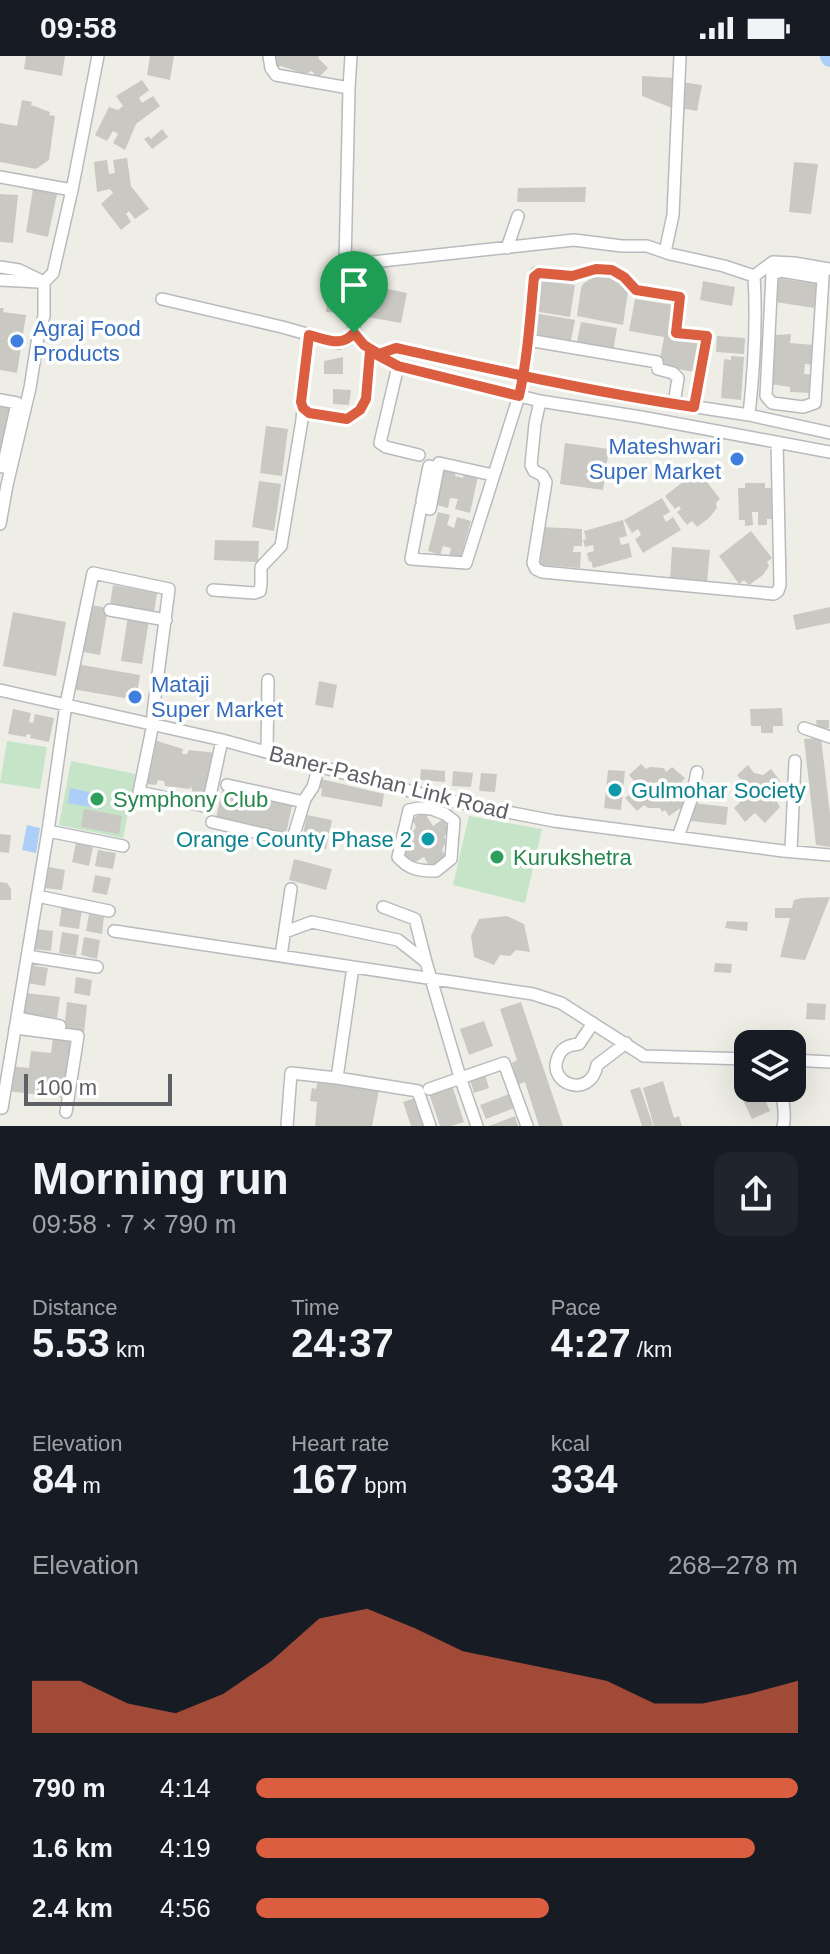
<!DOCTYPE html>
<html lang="en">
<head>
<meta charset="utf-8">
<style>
	:root { --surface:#171b24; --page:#20242c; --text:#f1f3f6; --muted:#9ea1a6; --accent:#db5e40 }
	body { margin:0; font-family:Helvetica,sans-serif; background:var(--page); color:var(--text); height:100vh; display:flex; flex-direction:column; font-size:30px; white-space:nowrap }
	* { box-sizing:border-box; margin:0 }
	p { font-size:26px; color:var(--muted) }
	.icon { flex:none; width:44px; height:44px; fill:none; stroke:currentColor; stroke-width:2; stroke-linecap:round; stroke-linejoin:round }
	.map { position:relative; height:1070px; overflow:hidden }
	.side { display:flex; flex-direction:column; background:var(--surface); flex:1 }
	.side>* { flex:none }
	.buttons { position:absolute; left:734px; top:974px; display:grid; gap:16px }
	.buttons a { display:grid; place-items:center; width:72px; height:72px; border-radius:16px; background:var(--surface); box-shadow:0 8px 32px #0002; font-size:40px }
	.scale { position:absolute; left:24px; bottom:20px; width:148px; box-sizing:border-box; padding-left:8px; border:4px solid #5d6065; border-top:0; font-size:22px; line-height:28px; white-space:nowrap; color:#5d6065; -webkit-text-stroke:6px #fff; paint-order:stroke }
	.pin { position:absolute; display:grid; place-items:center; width:68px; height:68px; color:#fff; margin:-82px -34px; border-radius:50% 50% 50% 0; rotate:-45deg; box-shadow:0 0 8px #0007 }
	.pin .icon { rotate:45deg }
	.round { display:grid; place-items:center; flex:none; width:84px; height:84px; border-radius:16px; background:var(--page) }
	.headline { display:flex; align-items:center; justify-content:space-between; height:136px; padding:0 32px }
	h1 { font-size:44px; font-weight:700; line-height:60px }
	.figures { display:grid; grid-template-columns:repeat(3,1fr); gap:12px; height:136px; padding:8px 32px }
	.figures div { display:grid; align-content:center }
	.figures b { font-size:40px; font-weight:700 }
	.figures small { font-size:22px; font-weight:400 }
	.figures p { font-size:22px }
	.chart { height:224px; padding:16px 32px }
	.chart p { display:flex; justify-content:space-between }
	.chart svg { width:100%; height:144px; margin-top:8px; fill:var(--accent); opacity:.7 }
	ul { padding:0 32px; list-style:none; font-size:26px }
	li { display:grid; grid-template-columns:128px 96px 1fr; align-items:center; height:60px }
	li i { height:20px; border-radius:10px; background:var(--accent) }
	.status { display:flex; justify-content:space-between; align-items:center; height:56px; padding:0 40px; background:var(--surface); direction:ltr }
	.status svg { height:22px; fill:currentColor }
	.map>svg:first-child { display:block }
	.green { fill:#c5e4c8 }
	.water { fill:#adcef8 }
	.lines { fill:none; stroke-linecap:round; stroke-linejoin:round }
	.river { stroke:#adcef8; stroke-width:18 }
	.building { fill:#cac8c2 }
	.minor-casing { stroke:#b8babe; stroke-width:14 }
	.minor { stroke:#fff; stroke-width:11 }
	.route-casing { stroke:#fff; stroke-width:16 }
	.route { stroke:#db5e40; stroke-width:10 }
	.shop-dot { fill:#3f7fe0; stroke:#fff; stroke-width:3 }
	.culture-dot { fill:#0f9aa8; stroke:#fff; stroke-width:3 }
	.leisure-dot { fill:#2e9e5b; stroke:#fff; stroke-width:3 }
	.labels { text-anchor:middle; stroke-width:7; stroke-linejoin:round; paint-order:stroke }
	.shop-label { font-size:22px; fill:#366cbe; stroke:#fff; text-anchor:start }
	.street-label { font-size:22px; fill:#5d6065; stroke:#fff }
	.culture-label { font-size:22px; fill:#0d838f; stroke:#fff; text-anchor:start }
	.leisure-label { font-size:22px; fill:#27864d; stroke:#fff; text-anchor:start }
</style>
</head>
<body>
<div class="status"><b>09:58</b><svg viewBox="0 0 49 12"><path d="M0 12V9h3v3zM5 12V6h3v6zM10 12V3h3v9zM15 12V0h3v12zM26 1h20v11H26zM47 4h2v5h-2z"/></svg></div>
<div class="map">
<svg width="830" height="1070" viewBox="0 0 830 1070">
	<rect width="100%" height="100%" fill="#eeeee6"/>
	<!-- green -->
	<path class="green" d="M7 685 47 691 40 733 0 727Z
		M71 705 136 718 123 782 59 769Z
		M469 760 542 773 525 847 453 829Z"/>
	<!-- water -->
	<path class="water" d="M70 732 104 739 101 753 68 747Z
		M27 769 40 772 36 797 22 794Z"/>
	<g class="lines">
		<!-- river -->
		<path class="river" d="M829 0 830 2"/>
	</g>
	<!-- building -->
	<path class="building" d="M26 0H65L62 20 24 13Z
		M150 0H174L170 24 147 19Z
		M270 0H319L318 2 328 12 318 22 312 15 305 18 281 10 275 12Z
		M642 20 675 22 672 52 642 40Z
		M142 24 149 34 139 42 142 47 153 40 160 50 136 68 125 94 113 87 118 78 113 75 107 85 95 79 109 51 118 54 123 50 116 40Z
		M682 26 702 29 697 55 679 52Z
		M22 44 32 46 31 49 50 56 49 59 55 60 49 104 36 113 0 106V67L17 70Z
		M162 73 168 81 152 93 144 83 149 80 151 83Z
		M127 102 131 130 149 153 135 163 129 155 126 158 131 166 121 174 101 148 113 137 110 133 97 136 94 106 107 104 109 118 115 117 113 104Z
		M794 106 818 108 811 158 789 156Z
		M586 131 585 146H517L518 132Z
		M33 133 57 138 48 181 26 176Z
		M0 138 18 139 13 187 0 186Z
		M605 219 619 225 628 236 623 269 577 260 581 232 583 228 593 221Z
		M778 222 817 228 814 252 775 246Z
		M538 223 575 229 570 261 533 255Z
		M703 225 735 231 732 250 700 244Z
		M368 229 407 237 401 267 362 260Z
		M341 241 343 257 326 256 327 243Z
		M635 243 674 249 668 278 704 284 698 317 659 309 664 281 629 275Z
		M0 252H4L3 256 26 259 17 317 0 314Z
		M534 257 575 264 570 289 531 281Z
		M581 266 617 272 613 296 576 290Z
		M791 278 790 287 815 289 814 309 805 308 804 318 813 319 811 337 790 336V331L770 328 775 279Z
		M717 280 745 282 744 298 716 296Z
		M731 300 744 301 741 344 721 342 724 303 731 304Z
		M343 301V318H324V305Z
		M333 333 351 334 349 349 333 348Z
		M0 346 11 348 1 394H0Z
		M266 370 288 373 282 420 260 417Z
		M565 387 609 393 603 434 560 428Z
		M444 408 457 411 455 420 463 422 465 413 479 416 470 457 455 453 458 443 450 442 448 452 434 448Z
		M698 414 720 443 716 447 717 452 709 462 697 471 692 465 687 469 677 456 681 453 679 450 675 453 665 440Z
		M259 425 281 428 274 475 252 471Z
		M745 427H765V432H771L772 463H767V469H758V456H752L753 469 745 470V464H739L738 432H745Z
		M662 442 670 456 663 460 666 466 673 461 681 474 643 497 635 483 641 479 638 473 632 477 624 464Z
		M438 456 450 459 447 469 454 472 457 461 471 465 460 504 449 501 451 492 443 490 440 499 428 495Z
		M623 464 627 480 619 482 621 489 629 487 632 501 593 512 591 505 589 506 587 497 594 495 593 489 585 491 583 484 586 483 584 475Z
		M543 471 582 473V490H574L573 496H581L580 512 540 509 541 501H538Z
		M751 475 772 502 767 506 769 510 763 519 749 529 744 524 739 528 719 500Z
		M215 484 259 485 258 506 214 504Z
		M672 491 710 494 707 526 670 523Z
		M113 529 157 537 154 556 110 549Z
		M86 548 108 552 100 599 78 595Z
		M830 551V567L796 574 793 559Z
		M13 556 66 566 56 620 3 610Z
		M128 560 149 564 142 608 121 605Z
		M76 608 140 619 136 644 72 633Z
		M319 625 337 629 333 652 315 649Z
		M782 652 783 670H773V677H761V670H751L750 653Z
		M13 653 31 657 29 666 33 667 35 658 54 662 49 686 30 682 31 679 27 678 26 681 8 678Z
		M816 664H829V672L817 673Z
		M821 682 830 758V791L816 789 804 683Z
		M154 684 183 693 182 698H187L189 694 217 697 207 740 193 737 191 730 190 733 165 730 164 725 158 724 156 729 146 728Z
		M641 708 646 713 650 711 664 712 666 716 672 711 685 722 675 734 685 749 669 760 665 754 662 756 660 752H648L644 749 637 755 625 742 635 734 636 727 629 719Z
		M748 709 754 717 763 719 771 713 780 725 776 729V744L780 751 765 767 755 757 745 766 734 752 740 746 738 739 739 730 742 725 737 719Z
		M421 713 445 715V726L420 724Z
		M608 714 625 715 621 754 604 752Z
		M453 715 473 717 471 731 452 730Z
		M481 717 497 718 495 736 479 735Z
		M321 723 384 738 382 751 321 740 322 733 319 732Z
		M223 731 293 746 285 782 215 766Z
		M693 747 728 751 726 769 691 765Z
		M84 753 122 760 119 778 81 771Z
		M424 756 433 770 443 763 451 776 444 780 446 786 442 794 447 803 431 813 424 801 410 809 401 795 411 789 410 780 416 771 412 763Z
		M307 759 332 764 326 793 301 788Z
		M0 778 11 779 9 797 0 796Z
		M76 787 93 791 89 810 72 806Z
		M98 794 116 797 113 813 95 810Z
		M294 803 332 813 326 834 289 824Z
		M49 811 65 814 62 834 45 832Z
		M95 819 111 822 107 839 92 836Z
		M0 826 7 827 11 833V844H0Z
		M830 841 805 904 780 901 790 862H775V852H792L794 844 802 842Z
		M62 850 82 853 79 873 59 870Z
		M89 858 104 861 102 878 86 875Z
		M507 860 524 868 530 896 516 894 510 900 500 899 494 909 474 901 471 880 479 863Z
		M727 865 748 866 747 875 725 872Z
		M36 873 53 875 51 895 33 893Z
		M62 876 79 879 76 900 59 897Z
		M84 881 100 884 97 903 81 899Z
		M715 907 732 908 731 917 714 916Z
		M30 909 48 912 45 930 27 927Z
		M76 921 92 924 90 940 74 937Z
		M26 937 60 941 57 962 24 958Z
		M67 946 87 949 84 978 64 975Z
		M521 946 563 1070H539L525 1026 517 1029 512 1007 517 1004 500 953Z
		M807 947 826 948 825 964 806 963Z
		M484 965 493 990 469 999 460 973Z
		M53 981 74 983 67 1042 7 1035 10 1010 29 1012 31 995 51 997Z
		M485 1019 489 1032 474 1037 470 1024Z
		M318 1023 379 1034 372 1070H315L317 1046 310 1045 312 1032 316 1033Z
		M663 1025 674 1062 679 1060 682 1070H654L643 1032Z
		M452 1029 464 1066 451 1070H440L429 1037Z
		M640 1031 653 1069 651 1070H642L630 1034Z
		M746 1032H760L770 1055 752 1063 742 1042 749 1039Z
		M512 1037 517 1051 486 1063 480 1049Z
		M415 1042 424 1070H411L403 1046Z
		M515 1060 518 1070H489Z"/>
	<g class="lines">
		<!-- minor casing -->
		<g class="minor-casing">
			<path id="minor" d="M269 0 271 12 276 19 349 32
				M351 0 349 32 345 209 353 238 354 277
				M0 121 72 134
				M507 192 518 160
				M665 196 673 159 680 0
				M345 209 574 184 622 190H647L670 198 724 210 754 220
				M0 211 19 214 44 226
				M754 220 773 206 794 207 829 213
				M823 222 781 215 772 218 766 340 772 347 803 351 815 347 823 222V212
				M0 224 39 226
				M162 243 282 271 339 287 349 283 354 277
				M354 277 364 289 370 295 398 310 540 345 641 361 830 396
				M528 284 657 306 658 313 673 317 678 322 674 348
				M379 298 396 292 611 338 749 359 830 377
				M398 310 380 387 386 391 419 399
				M0 344 17 347 3 411 0 410
				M540 345 535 368 531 409 534 415 542 419 546 426 533 507 536 513 542 516 774 538 778 535 780 529 777 386
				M303 352 309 357 347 363 360 354 366 343 370 295
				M749 359C754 313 757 267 754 220
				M493 419 439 407 430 453 421 451 411 503 466 507 519 340 525 306 534 221 536 217 572 220 605 213 618 216 636 234 680 241 676 277 707 280 694 351
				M422 445 429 410 438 412
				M0 468 7 429 30 332 38 281 44 260V226L53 217 72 134 98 0
				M213 534 254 537 260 535 261 528V511L281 490 302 364 303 352 301 346 309 279
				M110 554 166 564
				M0 634 222 684 436 742 554 765 783 795 830 799
				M804 672 830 681
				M267 695 268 624
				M227 729 304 746
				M432 753 419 752 409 754 398 801C409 814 420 815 436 815L451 803 454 765 445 758 432 753 436 742
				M212 766 292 785 305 743 313 731 319 709
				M48 775 123 790
				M678 781 691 744 697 716
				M791 795 795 705
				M37 840 109 855
				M383 851 415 863 426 906
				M114 875 533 938 561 947 644 1000 748 1003
				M285 876 312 866 398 884 426 906 460 1021 477 1070
				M27 900 97 911
				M281 900 291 833
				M17 962 60 970
				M593 967 579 988C570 989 562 991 558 1001 546 1028 591 1044 597 1009L626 987
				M15 972 78 980 66 1056
				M792 1004 830 1006
				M337 1022 353 911
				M783 1032C781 1045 787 1058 783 1070
				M429 1033 504 1007 527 1070
				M2 1052 48 775 66 648 93 517 169 533 153 657V668L139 736 204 750 209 744 222 684
				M287 1070 291 1017 337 1022 418 1035 430 1070"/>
		</g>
		<!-- minor -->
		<use href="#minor" class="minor"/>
	</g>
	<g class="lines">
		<!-- route casing -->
		<g class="route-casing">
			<path id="route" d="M354 277C341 292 326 283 309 279L301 346 303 352 309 357 347 363 360 354 366 343 370 295 398 310 519 340C528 301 530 261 534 221L539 217 572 220 596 213 612 214 624 221 636 234 680 241 676 277 707 280 694 351C593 336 495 314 396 292L379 298 364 289 354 277"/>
		</g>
		<!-- route -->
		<use href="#route" class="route"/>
	</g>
	<!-- markers -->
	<g class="shop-dot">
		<circle cx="17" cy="285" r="8"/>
		<circle cx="737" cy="403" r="8"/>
		<circle cx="135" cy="641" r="8"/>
	</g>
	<g class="culture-dot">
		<circle cx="615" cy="734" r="8"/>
		<circle cx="428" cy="783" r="8"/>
	</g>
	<g class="leisure-dot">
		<circle cx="97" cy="743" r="8"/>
		<circle cx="497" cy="801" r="8"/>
	</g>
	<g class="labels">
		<!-- shop labels -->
		<g class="shop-label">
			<text x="33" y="280">Agraj Food<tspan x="33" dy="25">Products</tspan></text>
			<text x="721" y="398" text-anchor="end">Mateshwari<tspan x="721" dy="25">Super Market</tspan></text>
			<text x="151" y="636">Mataji<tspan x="151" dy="25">Super Market</tspan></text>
		</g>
		<!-- street labels -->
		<g class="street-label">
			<text transform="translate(389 726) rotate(14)" y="8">Baner-Pashan Link Road</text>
		</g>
		<!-- culture labels -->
		<g class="culture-label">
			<text x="631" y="742">Gulmohar Society</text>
			<text x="412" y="791" text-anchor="end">Orange County Phase 2</text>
		</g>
		<!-- leisure labels -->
		<g class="leisure-label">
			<text x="113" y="751">Symphony Club</text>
			<text x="513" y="809">Kurukshetra</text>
		</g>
	</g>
</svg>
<div class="buttons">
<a><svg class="icon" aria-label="layers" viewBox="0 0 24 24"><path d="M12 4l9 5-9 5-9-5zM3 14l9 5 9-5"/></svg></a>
</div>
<div class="scale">100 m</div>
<div class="pin" style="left:354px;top:277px;background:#1e9e55"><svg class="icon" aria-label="arrive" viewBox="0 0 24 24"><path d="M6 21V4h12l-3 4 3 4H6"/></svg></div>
</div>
<section class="side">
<div class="headline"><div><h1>Morning run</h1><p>09:58 · 7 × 790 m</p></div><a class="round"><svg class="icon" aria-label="share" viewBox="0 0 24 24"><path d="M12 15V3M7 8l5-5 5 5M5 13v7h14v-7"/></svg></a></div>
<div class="figures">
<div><p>Distance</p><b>5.53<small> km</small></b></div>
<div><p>Time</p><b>24:37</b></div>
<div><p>Pace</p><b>4:27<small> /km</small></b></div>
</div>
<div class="figures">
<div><p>Elevation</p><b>84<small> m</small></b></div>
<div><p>Heart rate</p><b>167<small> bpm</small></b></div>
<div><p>kcal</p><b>334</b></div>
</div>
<div class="chart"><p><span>Elevation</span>268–278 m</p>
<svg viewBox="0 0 160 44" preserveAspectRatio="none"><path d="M0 44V28L10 28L20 35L30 38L40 32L50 22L60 9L70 6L80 12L90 19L100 22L110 25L120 28L130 35L140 35L150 32L160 28V44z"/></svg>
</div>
<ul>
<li><b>790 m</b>4:14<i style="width:100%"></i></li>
<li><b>1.6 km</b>4:19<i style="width:92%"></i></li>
<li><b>2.4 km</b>4:56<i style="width:54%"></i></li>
</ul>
</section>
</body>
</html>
